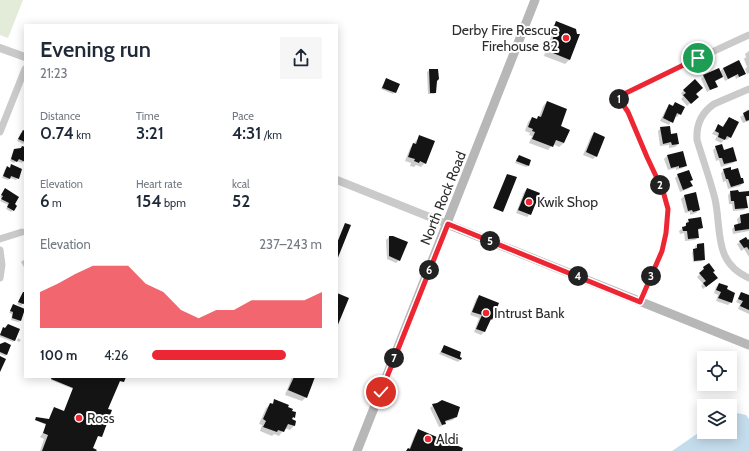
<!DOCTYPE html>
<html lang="en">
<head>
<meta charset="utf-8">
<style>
	:root { --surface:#fff; --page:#f6f6f7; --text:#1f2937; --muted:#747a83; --accent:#ed2634 }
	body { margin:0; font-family:Cabin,sans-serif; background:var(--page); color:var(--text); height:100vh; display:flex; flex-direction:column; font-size:15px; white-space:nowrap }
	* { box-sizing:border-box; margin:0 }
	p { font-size:13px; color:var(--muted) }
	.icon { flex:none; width:22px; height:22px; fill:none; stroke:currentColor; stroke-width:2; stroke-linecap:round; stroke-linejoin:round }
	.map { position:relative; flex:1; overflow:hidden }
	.sheet { position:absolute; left:24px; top:24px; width:314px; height:354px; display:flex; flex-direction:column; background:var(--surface); border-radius:0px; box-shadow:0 2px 10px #0003 }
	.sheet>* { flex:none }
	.tools { position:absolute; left:697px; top:351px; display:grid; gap:8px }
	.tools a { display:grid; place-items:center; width:40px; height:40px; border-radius:0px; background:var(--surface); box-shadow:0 2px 10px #0003; font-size:20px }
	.pin { position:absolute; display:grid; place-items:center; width:34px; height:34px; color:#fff; margin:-17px; border:2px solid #fff; border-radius:50%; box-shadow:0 1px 4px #0007 }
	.km { position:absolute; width:20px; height:20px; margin:-10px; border-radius:50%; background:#222; color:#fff; font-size:11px; line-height:20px; text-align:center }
	.round { display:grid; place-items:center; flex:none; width:42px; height:42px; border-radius:0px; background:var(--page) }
	.overview { display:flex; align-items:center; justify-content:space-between; height:68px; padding:0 16px }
	h1 { font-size:22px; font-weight:600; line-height:30px }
	.metrics { display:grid; grid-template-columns:repeat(3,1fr); gap:6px; height:68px; padding:4px 16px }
	.metrics div { display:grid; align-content:center }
	.metrics b { font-size:17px; font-weight:600 }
	.metrics small { font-size:11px; font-weight:400 }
	.metrics p { font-size:11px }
	.chart { height:112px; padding:8px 16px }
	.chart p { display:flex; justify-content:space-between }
	.chart svg { width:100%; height:72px; margin-top:4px; fill:var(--accent); opacity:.7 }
	ul { padding:0 16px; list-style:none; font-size:13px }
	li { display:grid; grid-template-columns:64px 48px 1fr; align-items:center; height:30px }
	li i { height:10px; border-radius:5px; background:var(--accent) }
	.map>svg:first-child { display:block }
	.green { fill:#e3ebd9 }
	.water { fill:#c4dded }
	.shadow { fill:#0003 }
	.building { fill:#141414 }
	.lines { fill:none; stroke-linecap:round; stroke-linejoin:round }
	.minor { stroke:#cacaca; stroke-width:7 }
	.tertiary { stroke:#cacaca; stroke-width:8 }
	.secondary { stroke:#b7b7b7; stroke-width:9 }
	.route-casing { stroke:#fff; stroke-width:8 }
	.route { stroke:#ed2634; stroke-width:5 }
	.poi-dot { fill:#ed2634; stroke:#fff; stroke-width:1.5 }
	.labels { text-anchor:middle; stroke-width:4; stroke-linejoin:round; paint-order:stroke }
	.poi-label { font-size:14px; fill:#2d2d2d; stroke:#fff; text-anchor:start }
	.street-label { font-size:14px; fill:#2d2d2d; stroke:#fff }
</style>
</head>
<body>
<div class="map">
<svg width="749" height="451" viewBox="0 0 749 451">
	<rect width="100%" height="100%" fill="#fff"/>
	<!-- green -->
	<path class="green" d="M0 0H23L8 38 0 35Z"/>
	<!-- water -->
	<path class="water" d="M732 412 746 415 749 419V451H672L704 429V432H730V414Z"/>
	<!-- shadow -->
	<path class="shadow" d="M557 22 570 59 565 64 544 56 551 37 549 36 553 26Z
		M749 51V73L747 74 745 69 747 67 744 59 746 57 745 54Z
		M723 68 744 74 736 79 735 76 725 81 723 76 714 82 716 87 707 92 701 79 704 76 720 72Z
		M429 70 436 81V92L434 94H428L427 72Z
		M386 79 395 92 393 94 381 89Z
		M695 81V95L697 97 687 106 681 99 683 97 681 93Z
		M547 102 564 143 559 147 553 144 548 150 529 143 532 136 529 135 530 133 525 131 528 122 532 118 536 119 539 117 543 106Z
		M675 103 680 114 677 117 674 116 669 125 660 121 666 109 669 106 672 107Z
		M748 109 749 121 743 123 740 117 746 113 745 112Z
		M729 118 730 137 727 140 725 139 721 143 715 140 717 136 712 134 718 125 722 127Z
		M661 128 670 135 678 144 675 147 669 148V145L660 146 658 131Z
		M25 132V142L23 144 17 141 21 133Z
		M594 133 596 156 593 159 583 155 591 136Z
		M420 136 425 163 421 167 416 165 414 167 410 166 411 163 405 161 410 148Z
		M716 147 723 151 736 160 733 163 721 167 719 160 716 161 713 150Z
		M25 148V159L22 163 16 161 14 163 10 161 13 152 15 150Z
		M682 152 686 165 683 168 676 170V168L668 170 664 159 667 156Z
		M517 158 530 161 528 166 526 167 515 163Z
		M11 166 18 178 16 180 10 178 8 180 2 178 5 169 7 168H9Z
		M724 170 731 171 743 183 740 186 728 189 726 181 723 182 721 173Z
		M678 175 692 180 690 182 691 186 688 189 680 192 675 178Z
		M527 189 530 214 527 217 516 213 524 192Z
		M4 192 13 205V210L11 212 6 209 8 205 0 201 2 198 0 197Z
		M731 192 748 196 746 198 747 207 744 210 733 211 732 204H729L728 195Z
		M695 193 699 210 696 213 690 215V212L685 213 681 199 684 196Z
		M749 214V231L733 234 732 229 735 226 738 225 737 219 740 216Z
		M689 219 702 228 697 231 698 237 695 240 685 241 684 233 680 234 679 231 684 227Z
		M389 237 399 260 396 263 387 259 386 240Z
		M749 240V257L744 249 741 251 737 244 740 242Z
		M697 245 704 259 702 261 693 262 692 252 696 250 695 246Z
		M25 259V269L21 262Z
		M704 268 712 272 713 281 703 289 701 286 703 284 697 277 702 272 701 271Z
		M719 284 725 290 731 302 728 305 716 301 718 295 714 293 716 287Z
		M25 291V304L23 303 21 306 17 304Z
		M741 293 749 299V314L738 309 740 304 736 302Z
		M479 296 491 319 488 322 484 332 481 335 474 332 479 318 470 315 476 299Z
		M13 305 20 321 18 322 11 320 12 314 9 313Z
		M3 328 15 340 13 342 0 337V334Z
		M18 338 21 340 19 342 17 341Z
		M0 346 7 355 5 356 0 354Z
		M444 346 461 358 460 360 458 362 439 354Z
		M52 377H125L123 382 119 381 107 409 101 436H97L92 447 95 451H40L44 439 40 437 44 431 46 425 35 420 36 419 49 420 64 412 73 389 51 380Z
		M292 377H312L306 397 302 401 285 395Z
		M275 401 287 407 294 417 291 420 295 422 294 426 290 430 285 428 279 436 274 434 272 436 260 431 262 425 259 424 266 408Z
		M433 405 456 416 453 420 445 422 442 426 439 427 430 408Z
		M418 431 461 451H406L409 449 415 434Z"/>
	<!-- building -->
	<path class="building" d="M556 21 576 29 577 34H580L570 60 548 51 555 33 552 32Z
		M739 60 746 74 739 77 738 74 728 79 723 68Z
		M719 68 723 77 715 81 718 87 710 90 703 75Z
		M429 69H438L439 79 437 81 436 93H430Z
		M386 78 400 84 396 93 382 88Z
		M695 79 703 88 696 94 699 97 691 104 683 95 686 93 683 90Z
		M547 101 567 109 561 126 570 130 564 143 556 140 553 147 532 139 535 132 532 131 533 129 528 127 532 117 537 119 538 116 541 117Z
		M675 102 685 107 681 115 677 113 673 123 663 118 669 104 673 106Z
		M749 110V120L746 121 743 113Z
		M729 117 739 122 731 138 727 136 725 140 718 137 719 133 715 131 718 124 723 127Z
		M670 126 671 134 677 133 679 144 672 145 671 142 663 144 660 127Z
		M23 130 25 131V142L18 139Z
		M594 132 605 137 597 157 586 152Z
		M419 135 435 141 426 164 420 161 419 163 414 161 415 159 408 157 413 143 416 144Z
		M722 144 724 150 733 147 737 161 724 164 722 158H719L715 146Z
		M22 146 25 147V162L19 159 17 162 11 159 14 149 21 148Z
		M683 151 687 166 679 168V166L671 168 667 155Z
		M519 155 531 160 529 166 516 161Z
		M11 164 22 169 19 179 11 176 10 179 3 176 7 166 10 168Z
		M731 167V170L738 168 741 178H743L744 183 731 187 728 179H726L723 169Z
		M689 170 693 180 690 181 693 186 683 190 677 174Z
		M507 174 517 177 503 212 493 208Z
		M5 188 19 197 15 204 17 206 14 211 7 207 9 203 1 199 3 196 1 195Z
		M527 188 540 193 531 215 518 210Z
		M738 190 739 192 749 191V196H746L748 208 735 209 734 201H731L730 191Z
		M696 192 700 210 693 212 692 210 688 211 684 195Z
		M749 213V229L735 231 734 225 741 223 740 215Z
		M701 217 703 228 698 229 699 238 688 239 687 231H683L682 227 686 226V223L689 222 688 219Z
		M345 223 351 225 337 260V243Z
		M389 236H393L408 242 400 261 389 256Z
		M746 237 748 240 749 239V250L747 247 744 248 739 241Z
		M704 243 705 260 694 261 693 249 697 248V244Z
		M709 263 715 271 713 272 718 278 706 287 703 283 706 281 699 273 704 269 703 267Z
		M719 283 728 286 727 289 735 293 732 303 718 298 721 292 716 290Z
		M23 292H25V303L23 304 18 302Z
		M741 292 749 295V310L740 306 743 301 738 299Z
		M337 293 349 298 337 327Z
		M479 295 499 303 492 320 491 319 485 332 476 329 482 315 472 312Z
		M13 304 25 309 21 321 12 318 13 312 10 311Z
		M8 324 20 329 15 341 0 335 3 327 5 328Z
		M5 342 11 345 7 355 0 352V344Z
		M444 345 461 352 460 357 462 358 461 360 441 352Z
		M0 356 6 359 0 372Z
		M52 377H126L124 382 120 381 108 409 112 410 102 437 98 436 93 448 97 450 96 451H42L48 435 43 433 46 424 35 420 36 417 49 419 54 407 64 411 73 388 51 379Z
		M294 377H315L307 398 288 390Z
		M274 399 289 405 288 407 293 409 292 411 296 412 295 418 293 417 292 419 296 421 295 426 288 424 284 432 278 430 277 432 263 427 266 421 263 419 270 403 273 404Z
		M442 400 460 407 457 417 445 421 446 424 442 425 432 404 437 403Z
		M418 429 463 448 462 451H406L408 448 410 449Z"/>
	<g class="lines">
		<!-- minor -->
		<path class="minor" d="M749 89 714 104C701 113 696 125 697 140 703 160 710 179 715 199 722 231 713 262 749 278
			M0 132 25 69
			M0 239 22 232
			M0 250 2 265 0 278
			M640 302 662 251 666 233 668 209 663 191 647 157 628 112 616 95 626 93C667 72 708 54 749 35"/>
		<!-- tertiary -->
		<path class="tertiary" d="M0 48 25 57
			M337 180 447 224"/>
		<!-- secondary -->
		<path class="secondary" d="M447 224 749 345
			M357 451 535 0"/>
	</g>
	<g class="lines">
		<!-- route casing -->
		<g class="route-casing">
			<path id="route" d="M381 392 448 224 640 302 662 251 666 233 668 209 663 191 647 157 628 112 616 94 626 93 698 58"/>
		</g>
		<!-- route -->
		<use href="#route" class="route"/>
	</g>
	<!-- markers -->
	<g class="poi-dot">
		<circle cx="566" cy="38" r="4"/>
		<circle cx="529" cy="202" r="4"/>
		<circle cx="486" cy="313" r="4"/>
		<circle cx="79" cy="418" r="4"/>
		<circle cx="428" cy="439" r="4"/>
	</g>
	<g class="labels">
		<!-- poi labels -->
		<g class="poi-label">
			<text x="558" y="35" text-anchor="end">Derby Fire Rescue<tspan x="558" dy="16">Firehouse 82</tspan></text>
			<text x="537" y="207">Kwik Shop</text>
			<text x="494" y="318">Intrust Bank</text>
			<text x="87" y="423">Ross</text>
			<text x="436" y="444">Aldi</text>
		</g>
		<!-- street labels -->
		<g class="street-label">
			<text transform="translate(443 198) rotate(-68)" y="5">North Rock Road</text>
		</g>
	</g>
</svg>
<div class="tools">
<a><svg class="icon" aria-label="locate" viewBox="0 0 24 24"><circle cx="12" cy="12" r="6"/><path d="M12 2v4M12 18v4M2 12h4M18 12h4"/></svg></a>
<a><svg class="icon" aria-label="layers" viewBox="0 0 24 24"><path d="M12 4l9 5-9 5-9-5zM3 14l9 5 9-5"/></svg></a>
</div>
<div class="pin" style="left:698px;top:58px;background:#1e9e55"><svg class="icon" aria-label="arrive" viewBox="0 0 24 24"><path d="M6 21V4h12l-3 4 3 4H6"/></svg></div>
<div class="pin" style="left:381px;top:392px;background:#d93025"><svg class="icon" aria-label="check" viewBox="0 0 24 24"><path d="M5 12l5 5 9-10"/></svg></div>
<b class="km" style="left:619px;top:99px">1</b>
<b class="km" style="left:660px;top:185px">2</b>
<b class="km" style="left:651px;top:276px">3</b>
<b class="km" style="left:578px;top:276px">4</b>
<b class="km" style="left:490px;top:241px">5</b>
<b class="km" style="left:429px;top:270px">6</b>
<b class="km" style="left:394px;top:358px">7</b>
<section class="sheet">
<div class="overview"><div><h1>Evening run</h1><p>21:23</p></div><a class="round"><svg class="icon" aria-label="share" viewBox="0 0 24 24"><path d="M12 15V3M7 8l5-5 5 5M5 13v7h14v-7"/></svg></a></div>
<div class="metrics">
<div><p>Distance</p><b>0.74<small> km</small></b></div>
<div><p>Time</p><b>3:21</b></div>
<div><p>Pace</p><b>4:31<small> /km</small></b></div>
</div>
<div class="metrics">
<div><p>Elevation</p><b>6<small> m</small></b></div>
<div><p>Heart rate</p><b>154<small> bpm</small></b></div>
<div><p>kcal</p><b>52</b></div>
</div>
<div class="chart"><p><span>Elevation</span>237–243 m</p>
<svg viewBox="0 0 160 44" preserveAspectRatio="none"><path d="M0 44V22L10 17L20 11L30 6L40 6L50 6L60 17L70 22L80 33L90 38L100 33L110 33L120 27L130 27L140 27L150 27L160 22V44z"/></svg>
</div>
<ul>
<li><b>100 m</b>4:26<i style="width:79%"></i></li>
</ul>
</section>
</div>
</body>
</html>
